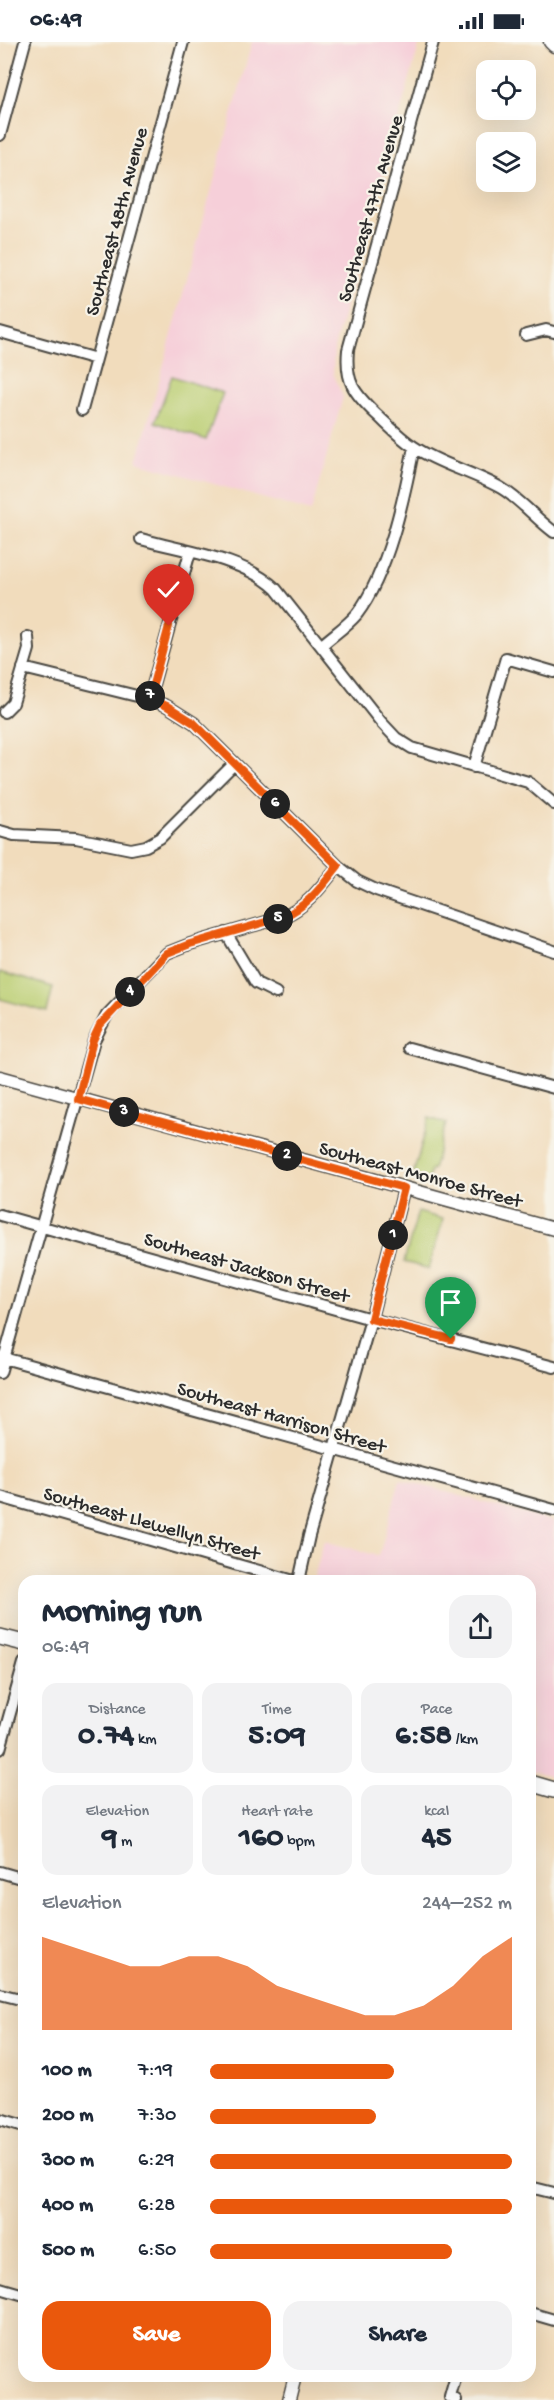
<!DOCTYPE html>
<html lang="en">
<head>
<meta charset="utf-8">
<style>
	:root { --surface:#fff; --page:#f2f2f3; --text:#1f2937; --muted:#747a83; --accent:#ea580c }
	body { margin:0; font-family:"Gochi Hand",sans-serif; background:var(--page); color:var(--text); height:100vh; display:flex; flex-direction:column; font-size:22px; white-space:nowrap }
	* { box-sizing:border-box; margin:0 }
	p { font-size:20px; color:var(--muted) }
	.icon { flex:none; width:33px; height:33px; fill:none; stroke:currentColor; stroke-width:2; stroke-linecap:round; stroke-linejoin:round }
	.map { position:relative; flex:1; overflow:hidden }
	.sheet { position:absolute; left:18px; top:1533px; width:518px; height:807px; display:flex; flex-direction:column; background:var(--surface); border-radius:18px; box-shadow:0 6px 24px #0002 }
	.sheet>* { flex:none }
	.buttons { position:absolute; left:476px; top:18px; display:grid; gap:12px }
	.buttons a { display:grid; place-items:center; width:60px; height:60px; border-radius:12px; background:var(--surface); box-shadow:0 6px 24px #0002; font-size:30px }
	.pin { position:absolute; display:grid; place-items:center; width:51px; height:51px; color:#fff; margin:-62px -26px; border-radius:50% 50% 50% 0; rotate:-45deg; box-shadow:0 0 6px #0007 }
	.pin .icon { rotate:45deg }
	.km { position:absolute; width:30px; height:30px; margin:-15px; border-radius:50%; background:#222; color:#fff; font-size:16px; line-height:30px; text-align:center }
	.round { display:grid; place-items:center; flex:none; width:63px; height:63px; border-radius:18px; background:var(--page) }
	.headline { display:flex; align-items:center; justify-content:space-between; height:102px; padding:0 24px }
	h1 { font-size:33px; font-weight:700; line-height:45px }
	.metrics { display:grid; grid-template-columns:repeat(3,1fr); gap:9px; height:102px; padding:6px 24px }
	.metrics div { display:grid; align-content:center; border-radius:15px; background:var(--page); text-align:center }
	.metrics b { font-size:30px; font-weight:700 }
	.metrics small { font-size:16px; font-weight:400 }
	.metrics p { font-size:16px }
	.chart { height:168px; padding:12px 24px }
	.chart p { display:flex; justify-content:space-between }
	.chart svg { width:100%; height:108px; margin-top:6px; fill:var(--accent); opacity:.7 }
	.primary-button { display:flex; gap:12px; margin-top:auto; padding:12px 24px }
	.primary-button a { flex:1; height:69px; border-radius:18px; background:var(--accent); color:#fff; font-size:24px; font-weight:700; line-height:69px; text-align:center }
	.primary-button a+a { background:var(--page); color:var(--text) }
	ul { padding:0 24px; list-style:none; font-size:20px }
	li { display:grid; grid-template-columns:96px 72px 1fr; align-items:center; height:45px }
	li i { height:15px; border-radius:8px; background:var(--accent) }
	.status { display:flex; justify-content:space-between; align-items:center; height:42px; padding:0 30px; background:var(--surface); direction:ltr }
	.status svg { height:16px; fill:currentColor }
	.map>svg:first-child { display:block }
	.built { fill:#f6cfd9 }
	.green { fill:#bace71; stroke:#727c4e; stroke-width:1.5 }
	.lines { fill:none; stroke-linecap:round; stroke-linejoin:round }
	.minor-casing { stroke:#494641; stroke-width:14 }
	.tertiary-casing { stroke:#494641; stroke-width:15 }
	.secondary-casing { stroke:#494641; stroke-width:18 }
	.minor { stroke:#fff; stroke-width:10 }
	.tertiary { stroke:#fff; stroke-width:12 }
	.secondary { stroke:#fff; stroke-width:15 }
	.route-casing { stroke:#fff; stroke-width:12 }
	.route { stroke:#ea580c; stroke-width:8 }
	.labels { text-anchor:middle; stroke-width:4.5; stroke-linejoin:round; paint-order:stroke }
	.street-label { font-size:20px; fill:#2b2b2b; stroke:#f7f3e8 }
</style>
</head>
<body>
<div class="status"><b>06:49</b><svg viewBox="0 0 49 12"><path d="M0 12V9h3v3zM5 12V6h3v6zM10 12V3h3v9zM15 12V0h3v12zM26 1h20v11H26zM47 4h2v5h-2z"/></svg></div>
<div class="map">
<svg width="554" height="2358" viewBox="0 0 554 2358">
	<rect width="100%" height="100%" fill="#f7f3e8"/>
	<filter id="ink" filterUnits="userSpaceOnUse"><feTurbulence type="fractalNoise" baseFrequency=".0167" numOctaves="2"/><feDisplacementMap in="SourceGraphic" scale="12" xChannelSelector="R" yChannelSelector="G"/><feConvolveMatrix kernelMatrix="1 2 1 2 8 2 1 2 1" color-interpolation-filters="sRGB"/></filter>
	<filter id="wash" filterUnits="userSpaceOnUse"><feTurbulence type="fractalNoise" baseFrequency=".008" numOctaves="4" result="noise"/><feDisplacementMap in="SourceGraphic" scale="24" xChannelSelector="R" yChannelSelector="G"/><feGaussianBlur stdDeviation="1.35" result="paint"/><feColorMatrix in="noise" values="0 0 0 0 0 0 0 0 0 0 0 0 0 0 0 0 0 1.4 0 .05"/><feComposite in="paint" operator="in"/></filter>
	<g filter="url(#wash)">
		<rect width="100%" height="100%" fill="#f1dcbc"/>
		<!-- built -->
		<path class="built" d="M252 0H420L334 306 333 332 343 355 311 470 137 420Z
			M400 1437 554 1480V1736L530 1729V1539H313L324 1499 379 1514Z"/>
		<!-- green -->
		<path class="green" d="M172 334 223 351 206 398 155 380Z
			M0 930 53 945 47 970 0 957Z
			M429 1076 446 1081 433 1128 431 1127 428 1137 413 1133Z
			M418 1170 443 1177 429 1227 404 1220Z"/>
	</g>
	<g filter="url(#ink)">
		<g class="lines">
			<!-- minor casing -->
			<g class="minor-casing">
				<path id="minor" d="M433 0 348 308C345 340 354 351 376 372 388 383 400 396 414 405 441 423 473 430 501 446 521 458 535 476 554 490
					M0 93 25 0
					M0 290 96 317
					M526 293 546 288 554 290
					M82 368 183 0
					M141 497C183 509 244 516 276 547L381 680 396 696 412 706 528 740 554 762
					M322 603C333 593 347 584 357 572 388 531 404 456 414 405
					M23 626 149 657 167 664 194 681 338 824 357 839 376 848 554 909
					M149 657 190 510
					M4 670 13 661 29 607 28 595
					M474 725 506 616 554 630
					M0 789 14 793 76 796 131 807 146 804 160 796 234 722
					M226 891 256 941 276 951
					M409 1006 554 1046
					M0 1173 371 1277 554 1325
					M0 1315 554 1468
					M0 1331 94 998 107 973 167 911 190 902 283 875C308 864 321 845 338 824
					M0 1455 294 1539
					M299 1539 309 1494 371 1277 404 1146
					M0 1707 24 1621
					M0 1830 24 1837
					M0 1952 24 1958
					M0 2077 24 2084
					M530 2145 554 2151
					M0 2246 24 2253
					M530 2271 554 2278
					M456 2334 450 2355 456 2358"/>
			</g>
			<!-- tertiary casing -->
			<g class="tertiary-casing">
				<path id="tertiary" d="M550 0 554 4
					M0 1035 554 1187
					M289 2358 295 2334"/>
			</g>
			<!-- secondary casing -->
			<g class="secondary-casing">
				<path id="secondary" d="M0 1595 24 1601
					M530 1741 554 1748"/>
			</g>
			<!-- minor -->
			<use href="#minor" class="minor"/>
			<!-- tertiary -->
			<use href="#tertiary" class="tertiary"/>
			<!-- secondary -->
			<use href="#secondary" class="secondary"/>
		</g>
	</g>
	<g class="lines" filter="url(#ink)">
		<!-- route casing -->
		<g class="route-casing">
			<path id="route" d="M169 584 149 657 167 664 194 681 338 824C321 845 308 864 283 875L190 902 167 911 100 983 93 998 78 1057 404 1146 371 1277 451 1297"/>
		</g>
		<!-- route -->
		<use href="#route" class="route"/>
	</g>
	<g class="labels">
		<!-- street labels -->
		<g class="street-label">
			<text transform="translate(369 166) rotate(-74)" y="7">Southeast 47th Avenue</text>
			<text transform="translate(115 179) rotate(-75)" y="7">Southeast 48th Avenue</text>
			<text transform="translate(421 1131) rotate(15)" y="7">Southeast Monroe Street</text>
			<text transform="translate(247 1224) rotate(16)" y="7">Southeast Jackson Street</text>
			<text transform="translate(282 1374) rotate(16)" y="7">Southeast Harrison Street</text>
			<text transform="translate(152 1480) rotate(16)" y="7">Southeast Llewellyn Street</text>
		</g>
	</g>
</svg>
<div class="buttons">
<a><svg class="icon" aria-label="locate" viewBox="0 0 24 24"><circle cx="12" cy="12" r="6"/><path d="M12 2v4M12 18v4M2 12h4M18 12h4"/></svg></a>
<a><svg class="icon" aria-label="layers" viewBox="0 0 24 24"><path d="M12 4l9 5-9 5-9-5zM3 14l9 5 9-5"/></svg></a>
</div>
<div class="pin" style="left:451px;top:1297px;background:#1e9e55"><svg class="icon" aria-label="arrive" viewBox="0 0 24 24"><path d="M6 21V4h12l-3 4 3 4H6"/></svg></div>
<div class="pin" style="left:169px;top:584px;background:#d93025"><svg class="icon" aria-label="check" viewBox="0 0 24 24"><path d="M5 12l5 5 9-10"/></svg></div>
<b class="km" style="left:393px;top:1193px">1</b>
<b class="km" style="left:287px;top:1114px">2</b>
<b class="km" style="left:124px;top:1070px">3</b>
<b class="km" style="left:130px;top:950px">4</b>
<b class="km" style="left:278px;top:877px">5</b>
<b class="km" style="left:275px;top:762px">6</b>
<b class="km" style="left:150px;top:654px">7</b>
<section class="sheet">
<div class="headline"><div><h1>Morning run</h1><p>06:49</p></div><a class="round"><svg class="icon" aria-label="share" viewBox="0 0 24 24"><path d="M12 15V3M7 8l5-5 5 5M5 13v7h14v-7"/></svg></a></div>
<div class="metrics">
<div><p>Distance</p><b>0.74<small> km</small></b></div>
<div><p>Time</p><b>5:09</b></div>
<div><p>Pace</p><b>6:58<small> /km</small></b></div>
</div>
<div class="metrics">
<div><p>Elevation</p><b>9<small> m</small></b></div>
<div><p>Heart rate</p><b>160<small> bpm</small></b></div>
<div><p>kcal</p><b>45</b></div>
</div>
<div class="chart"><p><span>Elevation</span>244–252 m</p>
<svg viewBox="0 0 160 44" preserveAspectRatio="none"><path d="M0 44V6L10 10L20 14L30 18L40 18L50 14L60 14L70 18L80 26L90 30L100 34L110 38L120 38L130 34L140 26L150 14L160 6V44z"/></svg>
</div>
<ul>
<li><b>100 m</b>7:19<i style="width:61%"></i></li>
<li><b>200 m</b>7:30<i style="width:55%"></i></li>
<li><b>300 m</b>6:29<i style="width:100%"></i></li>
<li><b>400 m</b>6:28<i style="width:100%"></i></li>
<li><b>500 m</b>6:50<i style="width:80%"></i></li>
</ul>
<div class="primary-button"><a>Save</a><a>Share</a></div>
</section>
</div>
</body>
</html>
